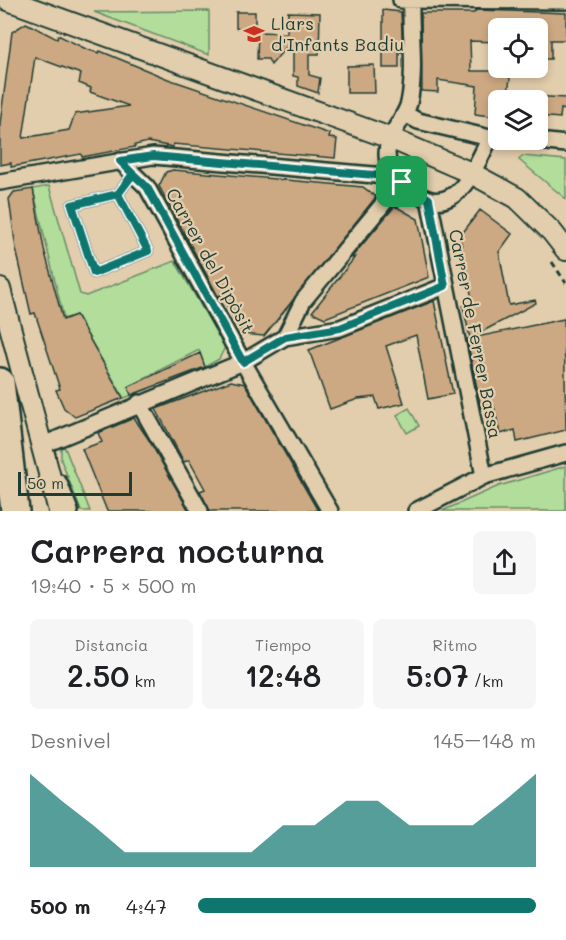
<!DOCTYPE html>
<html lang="es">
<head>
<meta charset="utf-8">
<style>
	:root { --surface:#fff; --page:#f6f6f6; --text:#202124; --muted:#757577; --accent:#0f766e }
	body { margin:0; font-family:Mali,sans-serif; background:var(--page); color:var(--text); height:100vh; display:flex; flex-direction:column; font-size:22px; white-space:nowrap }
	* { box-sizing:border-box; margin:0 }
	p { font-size:20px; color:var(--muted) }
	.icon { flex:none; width:33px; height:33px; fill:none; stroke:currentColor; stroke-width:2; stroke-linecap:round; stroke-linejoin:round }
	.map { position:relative; height:511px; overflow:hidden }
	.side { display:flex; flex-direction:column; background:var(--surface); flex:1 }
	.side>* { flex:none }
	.tools { position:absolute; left:488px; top:18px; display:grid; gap:12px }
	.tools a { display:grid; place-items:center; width:60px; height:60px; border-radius:9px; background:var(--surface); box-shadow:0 3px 9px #0003; font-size:30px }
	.scale { position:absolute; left:18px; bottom:15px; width:114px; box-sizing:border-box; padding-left:6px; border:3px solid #1f3d34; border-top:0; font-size:16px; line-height:21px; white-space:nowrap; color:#1f3d34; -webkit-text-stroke:4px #e2cdac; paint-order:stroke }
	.pin { position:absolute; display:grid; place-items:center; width:51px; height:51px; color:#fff; margin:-26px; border-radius:12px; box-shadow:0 3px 9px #0006 }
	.round { display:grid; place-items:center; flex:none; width:63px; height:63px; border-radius:9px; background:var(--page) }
	.headline { display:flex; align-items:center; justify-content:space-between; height:102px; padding:0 30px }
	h1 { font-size:33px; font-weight:600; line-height:45px }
	.metrics { display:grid; grid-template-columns:repeat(3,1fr); gap:9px; height:102px; padding:6px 30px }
	.metrics div { display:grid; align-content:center; border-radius:9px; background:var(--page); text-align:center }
	.metrics b { font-size:30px; font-weight:600 }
	.metrics small { font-size:16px; font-weight:400 }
	.metrics p { font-size:16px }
	.chart { height:168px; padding:12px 30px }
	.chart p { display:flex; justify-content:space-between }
	.chart svg { width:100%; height:108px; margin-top:6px; fill:var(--accent); opacity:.7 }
	ul { padding:0 30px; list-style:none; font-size:20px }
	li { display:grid; grid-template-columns:96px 72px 1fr; align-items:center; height:45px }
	li i { height:15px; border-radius:8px; background:var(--accent) }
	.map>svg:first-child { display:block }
	.green { fill:#b2dd9b; stroke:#688d68; stroke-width:1.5 }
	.building { fill:#cda983; stroke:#1f3d34; stroke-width:1.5; fill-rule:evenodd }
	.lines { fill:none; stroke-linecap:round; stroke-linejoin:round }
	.service-casing { stroke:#1f3d34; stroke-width:12 }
	.minor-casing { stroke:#1f3d34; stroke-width:20 }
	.tertiary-casing { stroke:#1f3d34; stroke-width:24 }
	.motorway-casing { stroke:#1f3d34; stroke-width:32 }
	.path { stroke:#1f3d34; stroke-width:3; stroke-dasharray:6 4.5; stroke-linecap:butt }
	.service { stroke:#e2cdac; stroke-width:8 }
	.minor { stroke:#e2cdac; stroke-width:15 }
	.tertiary { stroke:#e2cdac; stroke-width:20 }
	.motorway { stroke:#e2cdac; stroke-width:27 }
	.route-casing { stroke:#fff; stroke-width:12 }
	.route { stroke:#0f766e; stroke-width:8 }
	.labels { text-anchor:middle; stroke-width:4.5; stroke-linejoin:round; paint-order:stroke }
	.poi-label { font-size:18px; fill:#1f3d34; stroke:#e2cdac; text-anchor:start }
	.street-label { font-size:18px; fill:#1f3d34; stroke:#e2cdac }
</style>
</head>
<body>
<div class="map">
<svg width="566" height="511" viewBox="0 0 566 511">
	<rect width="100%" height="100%" fill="#e2cdac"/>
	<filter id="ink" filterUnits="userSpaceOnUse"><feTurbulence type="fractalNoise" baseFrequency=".0167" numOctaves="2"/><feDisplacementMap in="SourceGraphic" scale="12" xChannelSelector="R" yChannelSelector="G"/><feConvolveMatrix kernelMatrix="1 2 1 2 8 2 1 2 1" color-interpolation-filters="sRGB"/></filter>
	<g filter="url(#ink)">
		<!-- green -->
		<path class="green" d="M209 11V55L94 12Z
			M522 156 566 160V199L519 160Z
			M49 186 80 294 86 296 175 261 225 347 219 359 205 367 199 350 144 378 148 389 124 398 76 315 64 319 33 189Z
			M409 408 419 426 407 433 397 415Z
			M61 447 65 448 90 511H81L61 460Z
			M566 466V511H442L499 486Z"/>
		<!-- building -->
		<path class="building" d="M383 10 401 12 403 52H399V68H383Z
			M476 10 566 13V40H551V59H537V28H498V42L470 41 471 71H511L507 100H498V117L475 114 477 86 438 80V92L422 91 421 13H474Z
			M236 12H255V29L236 28Z
			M288 12 320 13 319 54H309V75L320 78 318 93 298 86V77L293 76V39L271 65 268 59H257L258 32 287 33Z
			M26 23 57 39 58 35 86 49 99 53 100 51 168 79 330 134 329 138 337 139 335 158 173 144V147L148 142 135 145V147L82 157 81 154 11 167V163L0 165V124L12 32ZM35 57 81 74 79 83 91 88 90 92 129 106 75 114 69 130 23 138Z
			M374 65 375 93H347V66Z
			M532 96 566 98V110L561 109 560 118 537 116V100H531Z
			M173 170 363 187 376 197 264 336 243 334 221 295 218 296 159 186 166 172Z
			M33 189 44 249 63 320 76 315 123 398 75 417 64 408 56 390 60 389 35 313 31 314 16 249 9 199 14 192Z
			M395 206 418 219 429 277 325 318 312 312 355 257 351 258Z
			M480 210 512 234 499 252 509 305 535 300 536 303 470 338 463 306 473 304 461 242 458 239Z
			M434 301 453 394 428 399 416 335 386 346 404 403 379 409 375 397 358 399 330 409 309 350Z
			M564 319 566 430 517 442 515 430 500 434 494 406 481 408 467 339Z
			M200 353 205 367 131 395 128 387Z
			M231 381 245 384 318 511H210L200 491 205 489 189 460 184 462 156 409Z
			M134 418 149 440 189 511H107L82 449 102 442 98 433Z"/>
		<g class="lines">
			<!-- service casing -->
			<g class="service-casing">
				<path id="service" d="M118 194 148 251 94 273 72 205 118 194 133 174"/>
			</g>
			<!-- minor casing -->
			<g class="minor-casing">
				<path id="minor" d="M401 0 566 1
					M405 114 418 121 490 138
					M529 140 566 144
					M120 161 147 187 243 362 330 511
					M402 181C394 172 387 166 387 154 387 134 404 121 409 103 416 70 410 33 411 0
					M0 182 153 156 386 176C401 181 413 194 428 199 461 210 478 160 490 138H498
					M429 199 484 476
					M285 337 303 301 402 181
					M139 403 200 511
					M47 456 43 445 243 362 285 337 340 328 445 286
					M59 483 70 511
					M416 511 484 476 566 453"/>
			</g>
			<!-- tertiary casing -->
			<g class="tertiary-casing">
				<path id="tertiary" d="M8 0 390 138 471 173 517 198 552 232 566 250
					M0 289 59 511"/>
			</g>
			<!-- motorway casing -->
			<g class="motorway-casing">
				<path id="motorway" d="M0 382 15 511"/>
			</g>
			<!-- path -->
			<path class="path" d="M552 262 566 283"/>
			<!-- service -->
			<use href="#service" class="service"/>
			<!-- minor -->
			<use href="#minor" class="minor"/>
			<!-- tertiary -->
			<use href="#tertiary" class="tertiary"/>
			<!-- motorway -->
			<use href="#motorway" class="motorway"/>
		</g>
	</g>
	<g class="lines" filter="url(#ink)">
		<!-- route casing -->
		<g class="route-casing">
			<path id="route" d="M402 182 386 176 153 156 120 161 133 174 118 194 72 205 94 273 148 251 118 194 133 174 147 187 243 362 285 337 340 328 445 286 429 199 402 182"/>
		</g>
		<!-- route -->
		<use href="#route" class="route"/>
	</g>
	<!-- icons -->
	<defs>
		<g id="school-bare" transform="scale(1.62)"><path d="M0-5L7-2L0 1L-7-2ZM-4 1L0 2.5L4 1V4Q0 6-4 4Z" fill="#c8321e" stroke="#e2cdac" stroke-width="2.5" paint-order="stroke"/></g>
	</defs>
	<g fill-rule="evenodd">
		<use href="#school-bare" x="254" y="34"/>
	</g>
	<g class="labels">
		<!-- poi labels -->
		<g class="poi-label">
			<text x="271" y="30">Llars<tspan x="271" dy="21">d'Infants Badiu</tspan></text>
		</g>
		<!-- street labels -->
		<g class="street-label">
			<text transform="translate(210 261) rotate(61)" y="6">Carrer del Dipòsit</text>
			<text transform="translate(475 334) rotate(79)" y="6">Carrer de Ferrer Bassa</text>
		</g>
	</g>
</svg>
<div class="tools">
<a><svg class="icon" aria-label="locate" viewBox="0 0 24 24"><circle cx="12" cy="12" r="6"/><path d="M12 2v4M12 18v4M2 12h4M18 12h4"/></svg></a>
<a><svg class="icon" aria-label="layers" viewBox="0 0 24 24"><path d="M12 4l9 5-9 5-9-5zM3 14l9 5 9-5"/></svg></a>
</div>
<div class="scale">50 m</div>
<div class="pin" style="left:402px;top:182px;background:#1e9e55"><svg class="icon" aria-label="arrive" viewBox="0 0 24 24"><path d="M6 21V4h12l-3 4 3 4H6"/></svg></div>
</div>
<section class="side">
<div class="headline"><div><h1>Carrera nocturna</h1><p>19:40 · 5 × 500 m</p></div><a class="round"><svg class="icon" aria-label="share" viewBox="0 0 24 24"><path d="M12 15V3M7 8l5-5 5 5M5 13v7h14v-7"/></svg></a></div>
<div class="metrics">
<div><p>Distancia</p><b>2.50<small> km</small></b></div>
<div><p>Tiempo</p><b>12:48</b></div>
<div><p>Ritmo</p><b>5:07<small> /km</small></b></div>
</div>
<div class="chart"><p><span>Desnivel</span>145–148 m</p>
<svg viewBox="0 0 160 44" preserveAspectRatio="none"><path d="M0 44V6L10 17L20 27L30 38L40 38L50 38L60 38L70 38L80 27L90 27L100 17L110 17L120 27L130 27L140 27L150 17L160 6V44z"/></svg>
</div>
<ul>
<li><b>500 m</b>4:47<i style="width:100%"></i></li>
</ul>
</section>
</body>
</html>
